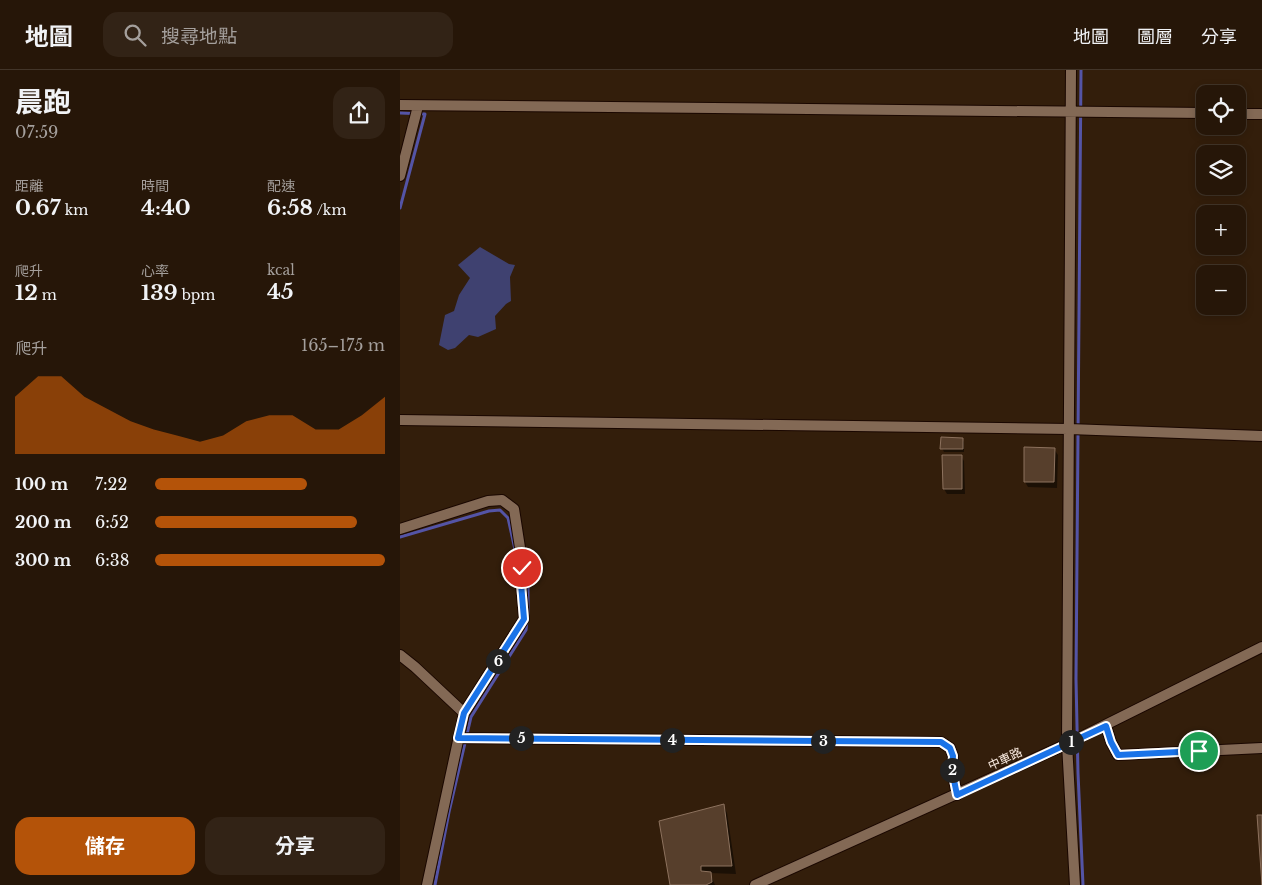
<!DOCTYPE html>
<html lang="zh-TW">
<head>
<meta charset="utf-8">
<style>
	:root { --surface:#261608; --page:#322316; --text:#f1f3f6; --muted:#a49f9c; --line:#423529; --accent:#b45309 }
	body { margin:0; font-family:"Libre Baskerville","Noto Sans TC",serif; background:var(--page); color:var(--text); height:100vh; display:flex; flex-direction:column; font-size:19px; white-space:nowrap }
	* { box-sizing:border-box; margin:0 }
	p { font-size:16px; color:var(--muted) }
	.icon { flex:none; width:28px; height:28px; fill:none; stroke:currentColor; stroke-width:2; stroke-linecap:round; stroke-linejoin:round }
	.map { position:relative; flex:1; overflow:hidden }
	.drawer { display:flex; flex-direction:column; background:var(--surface); width:400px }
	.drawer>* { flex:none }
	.controls { position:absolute; left:796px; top:15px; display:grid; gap:10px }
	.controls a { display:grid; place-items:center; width:50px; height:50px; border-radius:10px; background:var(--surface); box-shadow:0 2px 8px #0003,0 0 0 1px var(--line); font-size:25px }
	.pin { position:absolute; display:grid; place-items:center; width:42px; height:42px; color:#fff; margin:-21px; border:2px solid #fff; border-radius:50%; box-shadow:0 1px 5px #0007 }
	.km { position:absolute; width:25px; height:25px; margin:-12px; border-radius:50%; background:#222; color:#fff; font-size:14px; line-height:25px; text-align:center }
	.round { display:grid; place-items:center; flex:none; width:52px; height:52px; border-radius:15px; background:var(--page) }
	.headline { display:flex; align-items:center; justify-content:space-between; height:85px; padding:0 15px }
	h1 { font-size:28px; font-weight:700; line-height:38px }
	.metrics { display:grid; grid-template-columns:repeat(3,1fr); gap:8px; height:85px; padding:5px 15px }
	.metrics div { display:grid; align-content:center }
	.metrics b { font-size:21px; font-weight:700 }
	.metrics small { font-size:14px; font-weight:400 }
	.metrics p { font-size:14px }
	.chart { height:140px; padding:10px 15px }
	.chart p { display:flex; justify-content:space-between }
	.chart svg { width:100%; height:90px; margin-top:5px; fill:var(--accent); opacity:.7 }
	.primary-button { display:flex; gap:10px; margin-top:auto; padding:10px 15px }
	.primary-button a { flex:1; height:58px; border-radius:15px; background:var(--accent); color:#fff; font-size:20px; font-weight:700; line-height:58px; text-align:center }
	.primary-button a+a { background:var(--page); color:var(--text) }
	ul { padding:0 15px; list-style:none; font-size:16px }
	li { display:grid; grid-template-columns:80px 60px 1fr; align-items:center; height:38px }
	li i { height:12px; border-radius:6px; background:var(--accent) }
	header { display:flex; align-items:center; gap:30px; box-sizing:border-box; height:70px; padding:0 25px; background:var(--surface); border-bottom:1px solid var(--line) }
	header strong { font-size:24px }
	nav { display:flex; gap:28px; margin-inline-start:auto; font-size:18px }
	.search { width:350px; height:45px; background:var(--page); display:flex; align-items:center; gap:12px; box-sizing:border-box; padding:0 18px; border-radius:15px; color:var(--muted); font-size:19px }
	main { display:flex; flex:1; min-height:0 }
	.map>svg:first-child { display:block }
	.green { fill:#3f4170 }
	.shadow { fill:#0007 }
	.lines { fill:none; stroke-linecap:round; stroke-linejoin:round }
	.stream { stroke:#5454a6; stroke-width:3 }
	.building { fill:#573f2c; stroke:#8d725e }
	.minor-casing { stroke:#1a0700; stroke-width:12 }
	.minor { stroke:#836955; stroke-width:10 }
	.route-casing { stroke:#fff; stroke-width:10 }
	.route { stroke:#1a73e8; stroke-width:6 }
	.labels { text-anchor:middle; stroke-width:4; stroke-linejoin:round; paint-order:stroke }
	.street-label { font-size:12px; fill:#fbece1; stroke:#331e0b }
</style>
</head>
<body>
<header>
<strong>地圖</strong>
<div class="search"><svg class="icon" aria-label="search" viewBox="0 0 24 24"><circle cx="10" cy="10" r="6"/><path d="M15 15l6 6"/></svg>搜尋地點</div>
<nav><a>地圖</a><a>圖層</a><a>分享</a></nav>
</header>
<main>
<section class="drawer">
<div class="headline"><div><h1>晨跑</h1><p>07:59</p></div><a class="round"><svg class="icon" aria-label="share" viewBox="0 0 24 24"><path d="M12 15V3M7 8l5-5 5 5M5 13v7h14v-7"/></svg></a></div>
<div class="metrics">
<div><p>距離</p><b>0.67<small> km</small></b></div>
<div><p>時間</p><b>4:40</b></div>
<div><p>配速</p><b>6:58<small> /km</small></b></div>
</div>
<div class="metrics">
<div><p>爬升</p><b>12<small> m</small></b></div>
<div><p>心率</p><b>139<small> bpm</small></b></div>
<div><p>kcal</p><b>45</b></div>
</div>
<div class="chart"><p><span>爬升</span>165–175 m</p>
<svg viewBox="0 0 160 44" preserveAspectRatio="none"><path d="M0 44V16L10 6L20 6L30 16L40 22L50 28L60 32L70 35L80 38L90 35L100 28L110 25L120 25L130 32L140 32L150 25L160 16V44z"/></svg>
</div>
<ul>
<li><b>100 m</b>7:22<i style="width:66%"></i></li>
<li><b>200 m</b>6:52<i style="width:88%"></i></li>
<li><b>300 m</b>6:38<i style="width:100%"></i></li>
</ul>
<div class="primary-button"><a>儲存</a><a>分享</a></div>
</section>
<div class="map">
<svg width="862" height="815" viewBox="0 0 862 815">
	<rect width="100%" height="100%" fill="#331e0b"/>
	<!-- green -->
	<path class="green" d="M80 177 109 194 115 195 110 207 111 231 106 234 95 246 96 259 78 267 69 265 55 278 48 280 39 275 45 245 54 241 59 225 70 208 58 195Z"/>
	<!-- shadow -->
	<path class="shadow" d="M562 369 564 372V382H544L542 378Z
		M654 379 658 385 657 418 628 417 625 412Z
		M561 386 564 391 565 424H547L544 419Z
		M323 735 327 743 336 804 310 803 315 815H272Z"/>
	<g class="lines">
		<!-- stream -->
		<path class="stream" d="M681 0 676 609 678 703 683 815
			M0 43 25 44 0 138
			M0 467 89 441 100 440 108 448 116 484
			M126 508 128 513V544
			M35 815 49 742 71 647 126 560 127 550"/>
	</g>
	<!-- building -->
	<path class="building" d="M541 367 563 368V379H540Z
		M624 377 655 378 654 412H624Z
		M542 385H562V419H543Z
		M324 734 332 796H301V801L311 802 312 812 306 815H270L259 751Z
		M857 745H862V815Z"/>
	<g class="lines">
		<!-- minor casing -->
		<g class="minor-casing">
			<path id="minor" d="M671 0 667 674 675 815
				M0 35 805 43
				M838 44H862
				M0 106 18 36
				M0 350 669 359 862 366
				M0 459 88 431 102 430 114 439 123 497 121 514 124 549 64 643 27 815
				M0 585 15 597 64 643
				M706 656 711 672 718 685 862 678
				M58 668 541 672 550 678 553 686 552 700 557 725
				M355 815 667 674 862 577"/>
		</g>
		<!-- minor -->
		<use href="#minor" class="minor"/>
	</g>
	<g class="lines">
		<!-- route casing -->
		<g class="route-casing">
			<path id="route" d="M122 498 121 514 124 549 64 643 58 668 541 672 550 678 553 686 552 700 557 725 706 656 711 672 718 685 799 681"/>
		</g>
		<!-- route -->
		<use href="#route" class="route"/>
	</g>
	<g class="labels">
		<!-- street labels -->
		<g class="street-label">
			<text transform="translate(605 689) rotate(-25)" y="4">中車路</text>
		</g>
	</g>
</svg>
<div class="controls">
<a><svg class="icon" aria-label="locate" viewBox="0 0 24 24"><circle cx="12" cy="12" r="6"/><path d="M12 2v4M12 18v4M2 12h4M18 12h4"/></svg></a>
<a><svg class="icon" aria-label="layers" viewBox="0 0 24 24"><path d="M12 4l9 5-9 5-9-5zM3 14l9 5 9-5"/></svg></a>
<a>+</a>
<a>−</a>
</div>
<div class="pin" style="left:799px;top:681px;background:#1e9e55"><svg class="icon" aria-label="arrive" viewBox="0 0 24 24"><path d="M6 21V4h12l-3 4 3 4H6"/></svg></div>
<div class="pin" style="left:122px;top:498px;background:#d93025"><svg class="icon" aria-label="check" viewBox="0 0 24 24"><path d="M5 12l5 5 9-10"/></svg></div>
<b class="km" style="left:671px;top:672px">1</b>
<b class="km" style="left:552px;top:700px">2</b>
<b class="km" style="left:423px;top:671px">3</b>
<b class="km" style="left:272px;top:670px">4</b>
<b class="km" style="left:121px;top:668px">5</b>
<b class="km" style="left:98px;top:591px">6</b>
</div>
</main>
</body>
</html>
